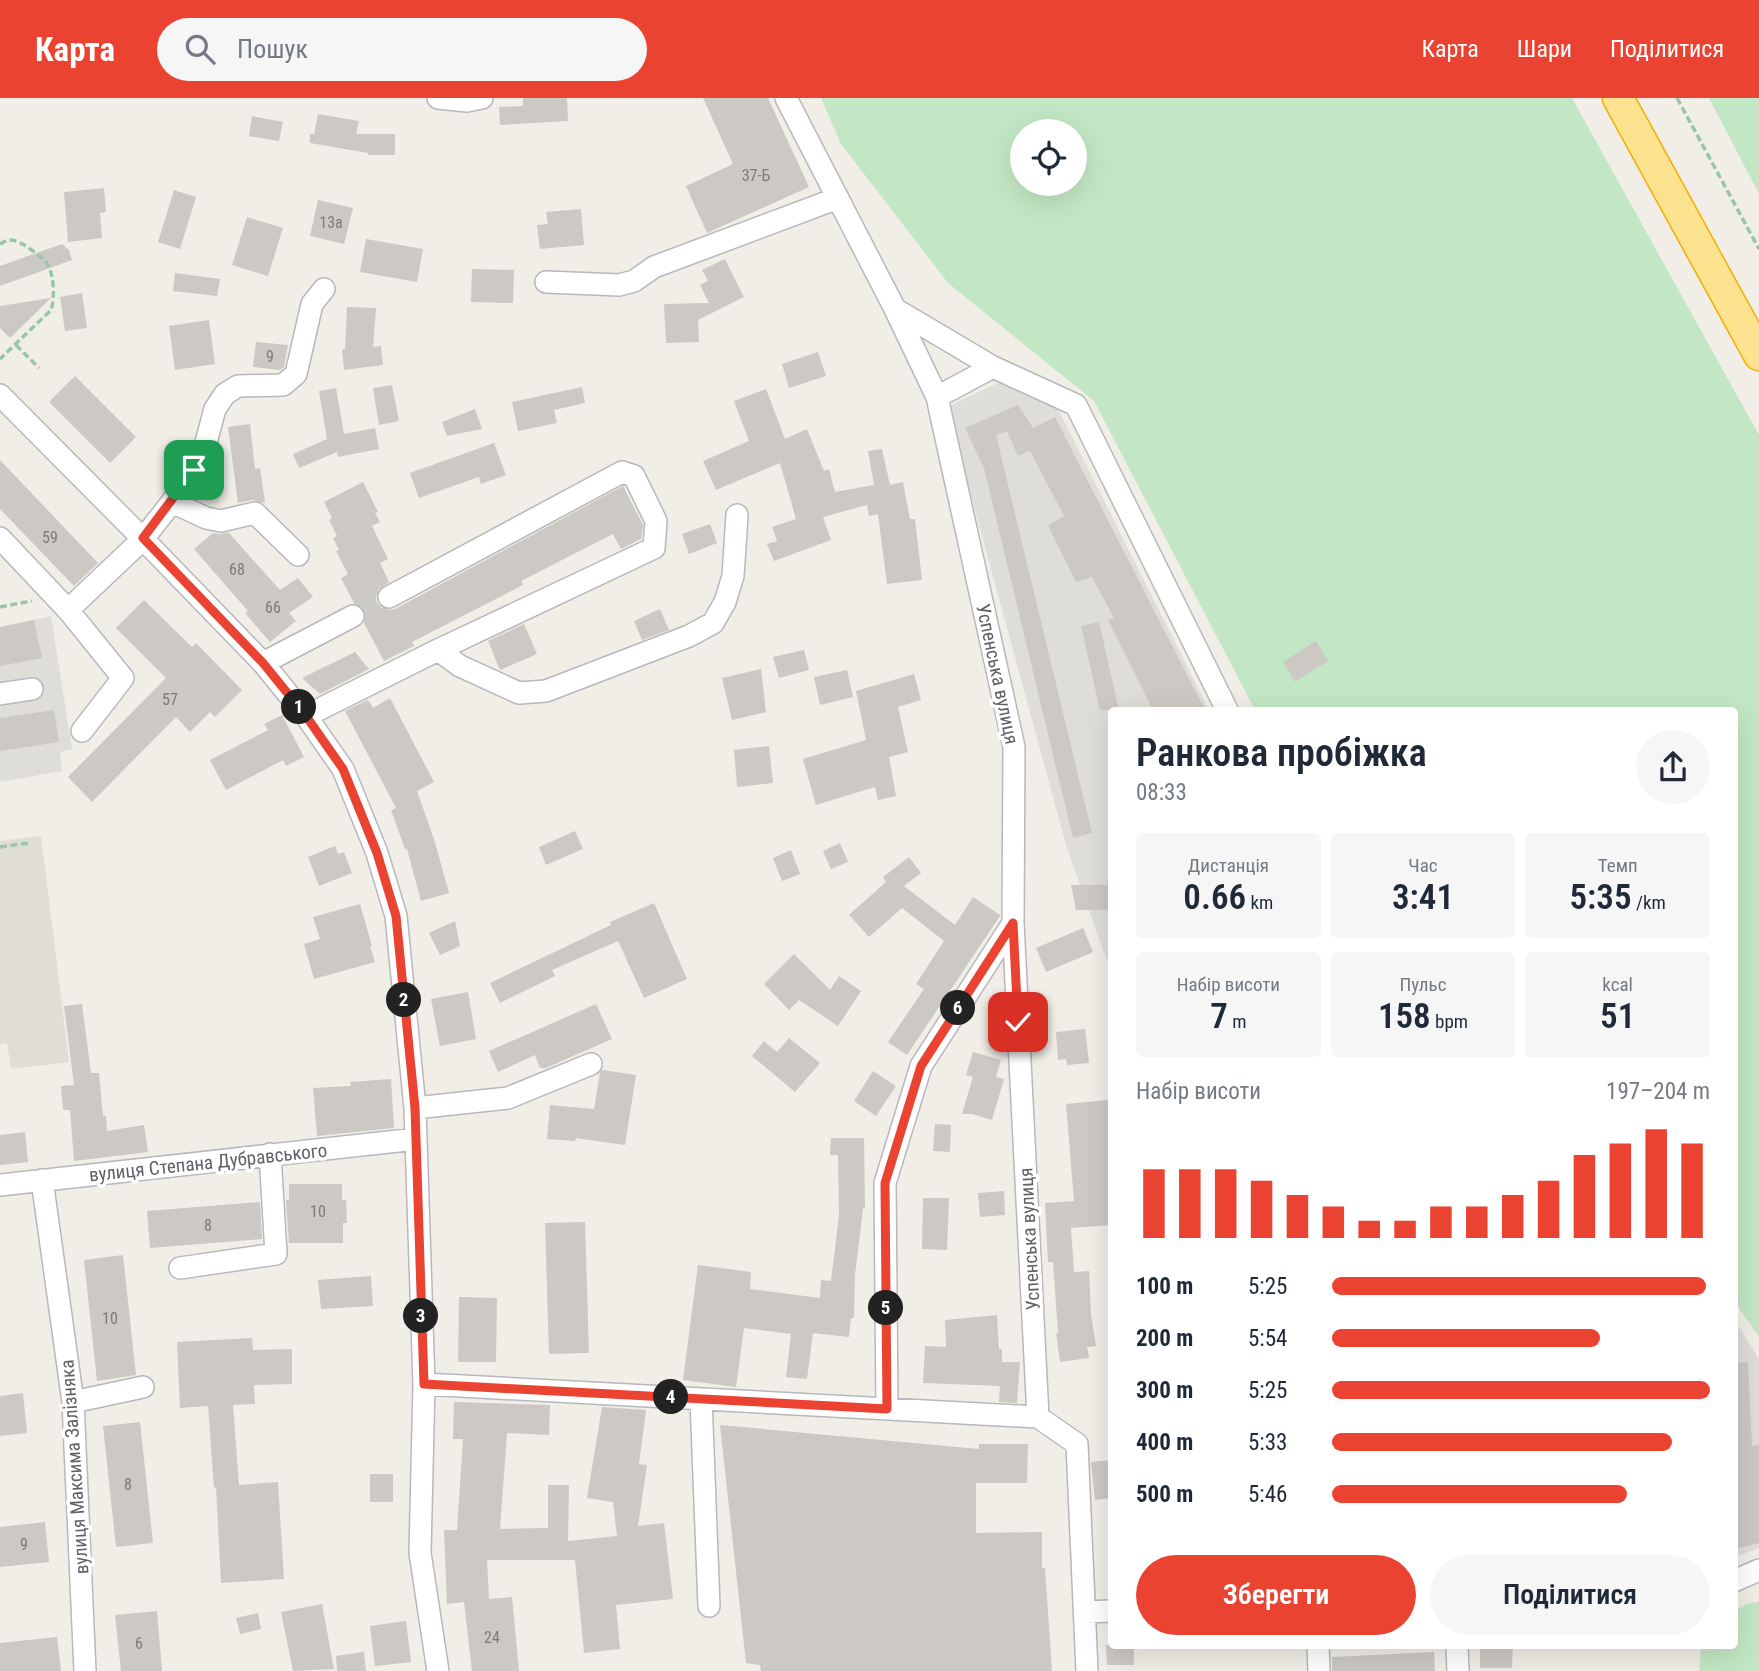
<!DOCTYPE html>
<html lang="uk">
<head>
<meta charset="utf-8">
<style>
	:root { --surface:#fff; --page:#f6f6f7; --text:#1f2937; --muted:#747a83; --accent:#ea4332 }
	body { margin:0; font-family:"Roboto Condensed",sans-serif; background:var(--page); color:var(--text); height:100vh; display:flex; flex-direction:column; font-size:26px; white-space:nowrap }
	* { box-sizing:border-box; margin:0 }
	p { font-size:23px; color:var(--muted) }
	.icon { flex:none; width:38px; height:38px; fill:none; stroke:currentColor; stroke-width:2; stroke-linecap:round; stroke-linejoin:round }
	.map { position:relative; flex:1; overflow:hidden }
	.sheet { position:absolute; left:1108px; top:609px; width:630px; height:942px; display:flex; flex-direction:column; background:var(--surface); border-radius:7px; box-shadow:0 7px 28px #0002 }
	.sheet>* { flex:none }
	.tools { position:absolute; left:1010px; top:21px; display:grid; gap:14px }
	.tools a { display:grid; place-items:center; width:77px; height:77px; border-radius:50%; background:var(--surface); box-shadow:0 7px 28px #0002; font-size:35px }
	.pin { position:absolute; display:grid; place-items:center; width:60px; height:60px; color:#fff; margin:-30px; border-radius:14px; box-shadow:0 4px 10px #0006 }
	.km { position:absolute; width:35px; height:35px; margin:-18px; border-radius:50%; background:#222; color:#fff; font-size:19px; line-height:35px; text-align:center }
	.round { display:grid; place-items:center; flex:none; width:74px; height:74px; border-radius:37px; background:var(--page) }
	.headline { display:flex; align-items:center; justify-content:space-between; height:119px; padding:0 28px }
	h1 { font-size:38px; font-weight:600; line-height:52px }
	.figures { display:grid; grid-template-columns:repeat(3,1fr); gap:10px; height:119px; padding:7px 28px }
	.figures div { display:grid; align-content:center; border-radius:7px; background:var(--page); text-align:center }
	.figures b { font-size:35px; font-weight:600 }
	.figures small { font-size:19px; font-weight:400 }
	.figures p { font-size:19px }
	.chart { height:196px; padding:14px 28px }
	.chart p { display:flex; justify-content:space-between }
	.chart svg { width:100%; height:126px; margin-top:7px; stroke:var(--accent); stroke-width:6 }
	.primary-button { display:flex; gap:14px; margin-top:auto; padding:14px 28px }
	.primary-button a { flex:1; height:80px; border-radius:42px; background:var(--accent); color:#fff; font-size:28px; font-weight:600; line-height:80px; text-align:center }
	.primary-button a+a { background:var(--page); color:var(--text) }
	ul { padding:0 28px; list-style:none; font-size:23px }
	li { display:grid; grid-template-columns:112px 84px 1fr; align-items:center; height:52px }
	li i { height:18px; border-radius:9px; background:var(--accent) }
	header { display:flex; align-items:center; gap:42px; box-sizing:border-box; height:98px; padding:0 35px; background:var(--accent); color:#fff }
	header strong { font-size:33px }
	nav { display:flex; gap:38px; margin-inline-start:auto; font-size:24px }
	.search { width:490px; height:63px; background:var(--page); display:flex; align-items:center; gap:18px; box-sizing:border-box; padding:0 24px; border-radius:38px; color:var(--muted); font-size:26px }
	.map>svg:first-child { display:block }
	.industrial { fill:#dfddd8 }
	.education { fill:#e0ddd4 }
	.green { fill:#c3e7c4; fill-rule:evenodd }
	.building { fill:#ccc8c3 }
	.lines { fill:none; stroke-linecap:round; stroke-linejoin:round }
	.minor-tunnel { stroke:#cccbc6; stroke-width:21; stroke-dasharray:21 10; stroke-linecap:butt }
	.minor-casing { stroke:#b7b8bd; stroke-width:24 }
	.highway-casing { stroke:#f6ad00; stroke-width:33 }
	.path { stroke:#9ac6a8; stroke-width:3.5; stroke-dasharray:7 3.5; stroke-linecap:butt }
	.minor { stroke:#fff; stroke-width:21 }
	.highway { stroke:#fde390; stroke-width:30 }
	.route-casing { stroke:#fff; stroke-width:14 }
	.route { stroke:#ea4332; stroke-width:9 }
	.labels { text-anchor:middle; stroke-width:7; stroke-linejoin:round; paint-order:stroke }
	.number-label { font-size:16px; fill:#7a7b7e }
	.street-label { font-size:19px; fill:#5e6167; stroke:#fff }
</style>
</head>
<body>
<header>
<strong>Карта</strong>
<div class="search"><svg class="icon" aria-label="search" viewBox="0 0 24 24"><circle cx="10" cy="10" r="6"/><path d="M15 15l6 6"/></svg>Пошук</div>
<nav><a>Карта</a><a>Шари</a><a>Поділитися</a></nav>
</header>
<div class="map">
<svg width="1759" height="1573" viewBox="0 0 1759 1573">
	<rect width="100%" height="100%" fill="#f0eee6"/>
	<!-- industrial -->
	<path class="industrial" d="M1002 283 1041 297 1058 311 1209 612H1111V862L1107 863 1066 747 947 309Z
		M51 518 72 651 60 654 62 673 0 684V529Z
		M1734 1221 1759 1261V1450L1734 1459Z"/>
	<!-- education -->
	<path class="education" d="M41 738 69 964 11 971 7 945 0 946V743Z"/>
	<!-- green -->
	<path class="green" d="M821 0H1572L1759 337V1239L1734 1203V612H1255L1094 303 948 185 841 46ZM1022 33H1074V86H1022Z
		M1709 0H1759V96Z
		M1759 1504V1573H1699L1701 1552 1704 1547H1734V1513L1749 1505Z"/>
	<!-- building -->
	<path class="building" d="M523 0H567L568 23 500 27 499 9 523 8Z
		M703 0H768L809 89 707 135 686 88 733 66Z
		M318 16 359 23 356 36H395V57H368V55L310 45V36H314Z
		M252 18 283 24 279 43 249 38Z
		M104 90 106 114 100 115 102 140 68 144 64 94Z
		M174 92 196 99 180 151 158 144Z
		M318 102 353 110 344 146 310 138Z
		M581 111 584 147 540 151 537 127 548 126 546 114Z
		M247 119 283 130 268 178 232 167Z
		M366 141 423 151 417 184 360 174Z
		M62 146 69 152 72 162 0 188V168Z
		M725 161 744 199 698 222 699 244 666 245 664 206 709 205 700 187 708 183 702 172Z
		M472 171 514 172 513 205 471 204Z
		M175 175 220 181 217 198 173 193Z
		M82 195 87 230 65 233 60 199Z
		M51 200 10 240 0 230V208Z
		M347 209 376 210 373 249 381 248 383 267 344 272 342 252 345 251Z
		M209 222 215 266 175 272 169 228Z
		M256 244 288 247 284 269 280 272 253 269Z
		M818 254 826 278 789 290 782 266Z
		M75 278 136 339 110 365 49 304Z
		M392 287 399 323 379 327 373 290Z
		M582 289 585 305 554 312 557 325 518 333 512 304Z
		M336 290 344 336 375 330 379 351 338 359 337 354 299 370 293 356 327 341 319 293Z
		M766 291 785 341 807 331 824 373 829 371 835 394 874 387 868 353 882 351 890 387 903 384 910 421H915L922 482 887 486 878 416 869 418 867 407 823 419 831 442 774 463 767 446 777 443 772 429 796 421 780 365 716 392 703 363 749 343 734 303Z
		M1018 307 1033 330 1055 319 1205 612H1153L1108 522 1114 520 1092 479 1076 484 1056 444 1048 427 1064 418 1030 353 1018 358 1007 333 996 337 1092 735 1073 740 984 370 965 330Z
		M475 311 482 331 447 338 442 324Z
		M250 326 255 371 260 370 265 405 253 402 238 405 228 329Z
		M494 345 506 377 481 386 479 379 419 400 410 375Z
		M0 362 98 465 74 488 0 411Z
		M363 384 378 414 375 415 380 424 372 428 388 461 380 465 389 484 378 492 376 499 377 505 382 510 388 512 395 511 623 388 643 427 641 441 621 451 613 436 521 483 523 487 412 544 414 548 384 563 364 525 366 519 365 513 361 507 354 505 341 480 348 476 336 453 339 452 333 440 337 438 329 422 332 420 324 404Z
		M710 426 717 445 689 456 682 436Z
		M213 435 219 436 229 435 280 492 298 480 313 499 289 515 296 523 270 544 245 515 248 513 194 451Z
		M144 502 192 549 196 545 242 592 215 619 210 614 190 634 176 619 92 704 68 679 166 580 116 530Z
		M660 511 669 532 642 542 634 523Z
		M34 522 42 560 0 568V529Z
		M1099 524 1119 612H1100L1081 528Z
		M524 526 537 556 500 572 488 543Z
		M1316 543 1328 563 1295 584 1283 564Z
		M804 552 809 572 779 580 773 559Z
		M355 554 369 571 320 596 302 580Z
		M761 571 766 614 732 622 722 580Z
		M847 572 853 599 820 607 814 579Z
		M914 576 921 602 898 609 908 654 889 659 896 698 878 702 875 689 816 707 803 661 866 642 856 593Z
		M390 600 434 684 417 693 434 741 449 795 421 803 407 751H405L391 712 396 710 345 613 368 602 373 610Z
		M54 612 59 644 0 653V620Z
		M282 617 304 659 286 668 283 662 226 692 210 662 268 632 264 626Z
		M769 648 773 685 737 689 734 652Z
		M575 733 583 751 546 767 539 749Z
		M840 745 848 764 831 771 823 753Z
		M335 748 338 756 344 754 352 775 319 788 308 759Z
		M791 752 800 776 782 783 773 760Z
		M909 759 921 775 904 788 955 827 973 799 1000 817V818L907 957 888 944 924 891 916 886 944 843 902 810 869 839 849 817 886 784 883 779Z
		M1071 787H1111V812H1076Z
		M654 805 687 881 644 900 618 843 552 872 555 878 500 905 490 885 611 827 610 824Z
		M360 806 372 848H370L375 864 314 881 304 846 320 841 313 819Z
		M455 823 460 848 440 857 429 835Z
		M1083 830 1093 854 1046 874 1036 850Z
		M794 856 830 892 839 878 861 893 838 928 799 902 789 912 764 886Z
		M468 894 476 941 440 948 431 901Z
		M82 906 91 975H99L103 1018H106L107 1033 144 1027 148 1054 74 1063 70 1012H63L61 988 74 987 64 908Z
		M596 906 612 941 546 970H540L535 957 498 974 489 953Z
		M1085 931 1089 965 1067 967 1066 961 1058 962 1056 934Z
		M789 940 820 965 795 994 752 958 764 943 777 954Z
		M973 954 1001 962 996 979 1004 981 992 1022 972 1016H962L973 979 966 977Z
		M602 972 636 977 625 1047 576 1040 575 1043 547 1041 550 1007 594 1011 600 975Z
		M873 973 896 988 876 1018 854 1003Z
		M391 981 394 1030 317 1038 313 990 351 988 350 984Z
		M1109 1002 1111 1030V1127L1071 1130 1074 1174 1089 1173 1091 1216 1096 1248 1087 1249 1089 1260 1060 1264 1056 1235H1058L1053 1164H1048L1045 1105 1074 1103 1066 1006Z
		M935 1026 951 1027 950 1054 933 1053Z
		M25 1034 28 1064 0 1067V1037Z
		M831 1040H864L865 1110H863L855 1177 854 1220H851L849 1239 813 1235 807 1281 786 1279 791 1236 744 1230 736 1289 683 1282 698 1167 751 1174 750 1191 820 1200 821 1182 831 1183 839 1117 838 1057H830Z
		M289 1086H342V1102H346L347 1125H343V1145H289L286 1102H289Z
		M1004 1093 1005 1117 980 1119 978 1095Z
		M923 1100H949L947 1152 922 1151Z
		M260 1104 262 1141 150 1150 147 1113Z
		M585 1124 589 1255 549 1256 545 1125Z
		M123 1157 136 1277 97 1283 84 1162Z
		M371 1178 373 1208 321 1211 318 1182Z
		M459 1199 497 1200 496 1264H458Z
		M997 1217 999 1251H1002V1264H1020L1017 1305 999 1304 1000 1288 923 1285 925 1248 946 1249 945 1222Z
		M252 1240 253 1252 292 1251V1286L254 1287 255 1306 233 1307 239 1387 278 1384 284 1481 221 1485 216 1389 214 1390 208 1308 180 1310 177 1244Z
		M1748 1264 1752 1348 1759 1347V1445L1734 1451V1265Z
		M23 1295 27 1335 0 1338V1298Z
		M454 1304 550 1307 549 1337 507 1335 500 1431 548 1430V1387H569L568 1443 617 1438 613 1404 587 1400 602 1309 646 1312 639 1366 647 1367 638 1428 664 1425 673 1501 616 1507 620 1551 584 1555 575 1462H487L489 1501 512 1499 519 1573H472L464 1504 447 1506 444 1432H457L463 1341H453Z
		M140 1324 153 1445 116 1449 103 1328Z
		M720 1327 979 1351V1346H1028L1027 1385H976V1435L1042 1434V1470H1045L1052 1573H761L760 1567 746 1565Z
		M1111 1362V1400L1095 1402 1091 1364Z
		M370 1376H393V1404H370Z
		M45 1424 49 1464 0 1469V1429Z
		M322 1506 334 1571 293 1573 281 1514Z
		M157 1513 162 1573H121L115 1517Z
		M258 1515 261 1531 240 1536 236 1520Z
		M406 1523 411 1564 375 1568 370 1528Z
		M57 1539 61 1573H0V1545Z
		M1106 1547H1134V1567H1107Z
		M1480 1547H1513L1512 1570H1480Z
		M364 1554 366 1573H337L336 1558Z
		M1434 1554 1435 1573H1332V1559Z"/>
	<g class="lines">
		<!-- minor-tunnel -->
		<path class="minor-tunnel" d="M353 518 389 499"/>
		<!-- minor casing -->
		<g class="minor-casing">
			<path id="minor" d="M438 0 467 3 482 0
				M786 0 895 211 937 299 1014 649 1013 825 1038 1319
				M546 184 619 187 634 183 654 169 838 100
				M895 211 993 269 1076 307 1227 612
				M0 297 143 441 263 565 306 618 343 671 377 755 396 818 415 1010 424 1286 420 1455 438 1573
				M937 299 993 269
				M172 404 206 420 221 423 255 415 298 457
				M0 440 68 512 143 441 172 404 202 359 215 311 225 296 238 288 283 287 296 276 312 206 324 191
				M389 499 622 374 634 378 656 423 654 450 438 552
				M68 512 123 580 82 633
				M263 565 353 518
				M0 596 32 591
				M306 618 438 552 460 568 519 595 546 593 689 538 713 525 725 504 733 478 737 417
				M415 1010 508 1000 591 966
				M42 1082 73 1304 85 1573
				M0 1087 416 1041
				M180 1170 276 1156 270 1056
				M424 1286 1038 1319 1077 1346 1087 1573
				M701 1301 709 1508
				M73 1304 143 1289
				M887 1311 885 1085 921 968 1013 825
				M1734 1483 1759 1472
				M1085 1514 1111 1513
				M1318 1547 1319 1573
				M1457 1547 1458 1573"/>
		</g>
		<!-- highway casing -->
		<g class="highway-casing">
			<path id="highway" d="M1618 0 1759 257"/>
		</g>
		<!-- path -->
		<path class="path" d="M1677 0 1759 151
			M0 146C4 144 6 142 11 142 20 142 43 159 48 167 54 178 55 200 51 212L0 261
			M16 247 39 270
			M0 509 32 503
			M0 749 29 745"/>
		<!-- minor -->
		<use href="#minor" class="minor"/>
		<!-- highway -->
		<use href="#highway" class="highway"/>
	</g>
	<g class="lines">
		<!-- route casing -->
		<g class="route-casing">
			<path id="route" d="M194 372 143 440 263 565 306 618 343 671 377 755 396 818 415 1010 424 1286 887 1311 885 1085 921 968 1013 825 1018 924"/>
		</g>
		<!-- route -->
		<use href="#route" class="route"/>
	</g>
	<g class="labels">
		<!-- number labels -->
		<g class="number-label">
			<text x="756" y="83">37-Б</text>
			<text x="331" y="130">13а</text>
			<text x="270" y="264">9</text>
			<text x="50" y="445">59</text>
			<text x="237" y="477">68</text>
			<text x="273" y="515">66</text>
			<text x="170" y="607">57</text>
			<text x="318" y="1119">10</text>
			<text x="208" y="1133">8</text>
			<text x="110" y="1226">10</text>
			<text x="128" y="1392">8</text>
			<text x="24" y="1452">9</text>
			<text x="492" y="1545">24</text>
			<text x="139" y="1551">6</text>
		</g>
		<!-- street labels -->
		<g class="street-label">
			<text transform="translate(998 576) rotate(78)" y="7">Успенська вулиця</text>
			<text transform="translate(208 1064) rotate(-6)" y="7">вулиця Степана Дубравського</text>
			<text transform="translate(1029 1141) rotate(-93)" y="7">Успенська вулиця</text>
			<text transform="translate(74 1369) rotate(-94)" y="7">вулиця Максима Залізняка</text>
		</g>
	</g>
</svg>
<div class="tools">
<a><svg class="icon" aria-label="locate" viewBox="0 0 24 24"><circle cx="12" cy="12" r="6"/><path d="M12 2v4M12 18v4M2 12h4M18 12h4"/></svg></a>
</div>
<div class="pin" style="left:194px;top:372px;background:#1e9e55"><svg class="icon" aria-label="arrive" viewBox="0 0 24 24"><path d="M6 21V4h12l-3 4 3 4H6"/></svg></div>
<div class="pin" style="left:1018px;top:924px;background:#d93025"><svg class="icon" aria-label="check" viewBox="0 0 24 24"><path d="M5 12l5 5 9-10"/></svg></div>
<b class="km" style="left:299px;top:609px">1</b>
<b class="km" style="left:404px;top:902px">2</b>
<b class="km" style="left:421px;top:1218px">3</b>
<b class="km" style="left:671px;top:1299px">4</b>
<b class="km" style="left:886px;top:1210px">5</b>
<b class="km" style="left:958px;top:910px">6</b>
<section class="sheet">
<div class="headline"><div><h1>Ранкова пробіжка</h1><p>08:33</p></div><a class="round"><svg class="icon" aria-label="share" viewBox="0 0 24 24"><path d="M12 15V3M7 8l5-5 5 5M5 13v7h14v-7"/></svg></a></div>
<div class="figures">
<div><p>Дистанція</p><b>0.66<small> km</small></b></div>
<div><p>Час</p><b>3:41</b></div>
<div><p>Темп</p><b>5:35<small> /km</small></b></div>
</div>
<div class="figures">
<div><p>Набір висоти</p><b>7<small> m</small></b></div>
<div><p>Пульс</p><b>158<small> bpm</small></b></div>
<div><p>kcal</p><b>51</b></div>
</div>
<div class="chart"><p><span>Набір висоти</span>197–204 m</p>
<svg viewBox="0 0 160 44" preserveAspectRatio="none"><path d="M5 44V20M15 44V20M25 44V20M35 44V24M45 44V29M55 44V33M65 44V38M75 44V38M85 44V33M95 44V33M105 44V29M115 44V24M125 44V15M135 44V11M145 44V6M155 44V11"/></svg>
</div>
<ul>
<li><b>100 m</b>5:25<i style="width:99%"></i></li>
<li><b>200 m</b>5:54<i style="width:71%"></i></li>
<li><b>300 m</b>5:25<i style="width:100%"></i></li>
<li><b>400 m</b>5:33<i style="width:90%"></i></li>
<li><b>500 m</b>5:46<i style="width:78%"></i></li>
</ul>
<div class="primary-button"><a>Зберегти</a><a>Поділитися</a></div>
</section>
</div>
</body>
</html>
